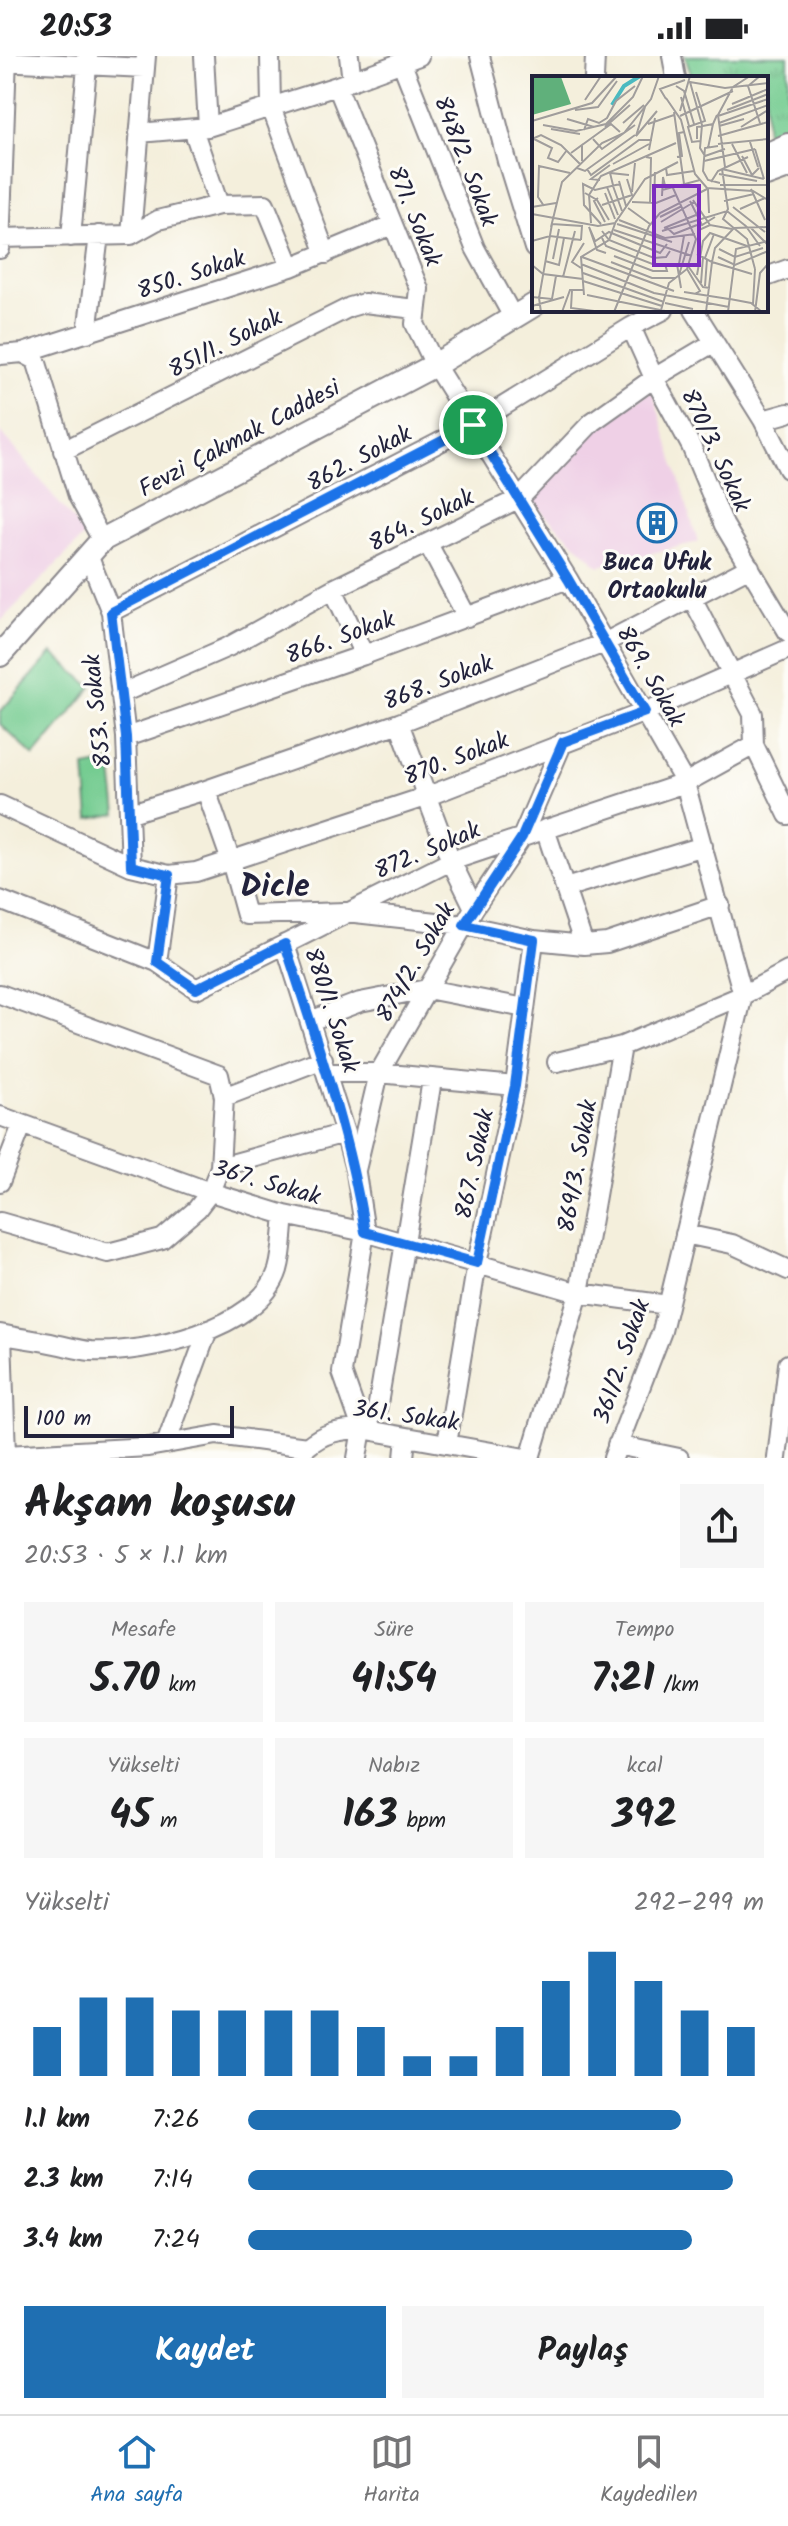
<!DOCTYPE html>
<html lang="tr">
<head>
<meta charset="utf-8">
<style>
	:root { --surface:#fff; --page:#f6f6f6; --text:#202124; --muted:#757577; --line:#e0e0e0; --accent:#1f6fb2 }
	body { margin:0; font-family:Kalam,sans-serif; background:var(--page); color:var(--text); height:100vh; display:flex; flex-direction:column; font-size:30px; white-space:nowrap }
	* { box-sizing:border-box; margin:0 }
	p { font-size:26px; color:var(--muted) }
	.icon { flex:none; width:44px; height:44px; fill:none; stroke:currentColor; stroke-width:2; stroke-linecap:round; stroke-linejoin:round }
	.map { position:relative; height:1402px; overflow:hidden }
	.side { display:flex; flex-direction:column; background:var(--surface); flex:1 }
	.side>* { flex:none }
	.scale { position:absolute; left:24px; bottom:20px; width:210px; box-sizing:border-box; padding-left:8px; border:4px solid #22223b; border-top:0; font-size:22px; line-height:28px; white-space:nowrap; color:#22223b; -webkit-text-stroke:6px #fdfcf7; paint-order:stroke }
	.pin { position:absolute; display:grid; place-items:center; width:68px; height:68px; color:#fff; margin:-34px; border:4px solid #fff; border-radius:50%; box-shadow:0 2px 8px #0007 }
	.round { display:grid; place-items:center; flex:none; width:84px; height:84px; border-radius:0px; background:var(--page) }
	.headline { display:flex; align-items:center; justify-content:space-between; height:136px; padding:0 24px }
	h1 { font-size:44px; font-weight:700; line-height:60px }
	.figures { display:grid; grid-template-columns:repeat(3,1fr); gap:12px; height:136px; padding:8px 24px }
	.figures div { display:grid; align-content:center; border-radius:0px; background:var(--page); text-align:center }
	.figures b { font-size:40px; font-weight:700 }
	.figures small { font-size:22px; font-weight:400 }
	.figures p { font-size:22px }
	.chart { height:224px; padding:16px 24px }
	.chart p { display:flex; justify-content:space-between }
	.chart svg { width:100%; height:144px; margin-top:8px; stroke:var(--accent); stroke-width:6 }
	.primary-button { display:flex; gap:16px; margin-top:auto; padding:16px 24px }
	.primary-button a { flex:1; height:92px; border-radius:0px; background:var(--accent); color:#fff; font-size:32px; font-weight:700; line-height:92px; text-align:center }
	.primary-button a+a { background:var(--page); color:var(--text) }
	ul { padding:0 24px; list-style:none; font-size:26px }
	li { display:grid; grid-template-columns:128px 96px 1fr; align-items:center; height:60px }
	li i { height:20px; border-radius:10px; background:var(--accent) }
	.status { display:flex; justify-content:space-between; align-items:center; height:56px; padding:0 40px; background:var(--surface); direction:ltr }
	.status svg { height:22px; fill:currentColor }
	.tabs { display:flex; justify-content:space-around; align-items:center; height:112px; border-top:2px solid var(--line); background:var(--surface); font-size:22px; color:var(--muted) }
	.tabs a { display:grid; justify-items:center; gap:4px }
	.tabs .active { color:var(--accent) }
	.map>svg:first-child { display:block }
	.built { fill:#efd0e6 }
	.grass { fill:#75cc91; stroke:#4c7766; stroke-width:2 }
	.park { fill:url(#park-tufts); stroke:#4c7766; stroke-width:2 }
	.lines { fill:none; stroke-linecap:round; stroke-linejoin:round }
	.minor-casing { stroke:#8b888c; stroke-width:22 }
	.major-casing { stroke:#8b888c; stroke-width:26 }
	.minor { stroke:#fff; stroke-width:18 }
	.major { stroke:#fff; stroke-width:22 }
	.route-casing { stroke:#fff; stroke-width:16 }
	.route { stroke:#1a73e8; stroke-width:10 }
	.labels { text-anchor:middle; stroke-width:6; stroke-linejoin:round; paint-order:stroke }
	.street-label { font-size:24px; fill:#22223b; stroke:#fdfcf7 }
	.poi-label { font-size:24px; font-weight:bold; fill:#22223b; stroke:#fdfcf7 }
	.district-label { font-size:32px; font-weight:bold; fill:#22223b; stroke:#fdfcf7 }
	.inset-river { fill:none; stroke:#4bbac0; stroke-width:4 }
	.inset-road { fill:none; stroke:#a09d9c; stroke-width:2 }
	.view { fill:#7b2cbf; fill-opacity:0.15; stroke:#7b2cbf; stroke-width:4 }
	.inset-edge { fill:none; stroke:#22223b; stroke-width:4 }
</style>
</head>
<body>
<div class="status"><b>20:53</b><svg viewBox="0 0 49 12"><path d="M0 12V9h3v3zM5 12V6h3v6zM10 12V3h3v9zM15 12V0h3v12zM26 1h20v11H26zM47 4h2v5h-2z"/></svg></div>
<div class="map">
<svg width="788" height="1402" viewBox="0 0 788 1402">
	<defs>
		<pattern id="park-tufts" width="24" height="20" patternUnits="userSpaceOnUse" patternTransform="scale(2)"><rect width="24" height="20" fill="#75cc91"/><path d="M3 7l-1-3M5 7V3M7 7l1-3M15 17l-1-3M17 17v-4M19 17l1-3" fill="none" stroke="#65af7e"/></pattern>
	</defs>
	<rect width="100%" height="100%" fill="#fdfcf7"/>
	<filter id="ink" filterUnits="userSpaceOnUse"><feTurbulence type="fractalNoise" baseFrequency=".0125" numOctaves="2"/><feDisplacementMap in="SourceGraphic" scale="16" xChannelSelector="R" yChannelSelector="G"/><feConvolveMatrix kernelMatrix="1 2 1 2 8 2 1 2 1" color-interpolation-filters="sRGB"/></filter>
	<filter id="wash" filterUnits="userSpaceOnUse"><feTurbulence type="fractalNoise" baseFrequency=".006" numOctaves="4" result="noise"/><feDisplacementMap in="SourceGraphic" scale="32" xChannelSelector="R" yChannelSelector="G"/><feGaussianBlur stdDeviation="1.8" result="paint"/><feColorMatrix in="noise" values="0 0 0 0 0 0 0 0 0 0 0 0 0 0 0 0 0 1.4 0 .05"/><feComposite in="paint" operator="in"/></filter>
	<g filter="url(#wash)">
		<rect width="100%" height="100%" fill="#f4efdc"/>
		<!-- built -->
		<path class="built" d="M652 334 698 486 599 510 530 445 599 366Z
			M0 374 85 479 0 566Z"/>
		<!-- grass -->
		<path class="grass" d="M52 597 92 631 34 700 0 668V656Z
			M111 706 117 758 89 763 85 711Z"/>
		<!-- park -->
		<path class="park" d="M685 0H788V76L766 86V22H692Z"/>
	</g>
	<g filter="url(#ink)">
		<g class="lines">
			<!-- minor casing -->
			<g class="minor-casing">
				<path id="minor" d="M204 0 208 71
					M270 0 271 51 326 198
					M349 0 352 25
					M480 0 507 105 534 192
					M672 0 676 22
					M0 5 145 12
					M401 5 475 192 513 261
					M594 22 595 0
					M337 30 419 233 415 268 435 309 568 523 685 727 743 939 662 1275 613 1402
					M193 73 219 149
					M139 77 208 71 337 30 419 0
					M131 179 146 0
					M71 181 88 0
					M0 182 131 179 158 164 219 149 265 148 291 211
					M0 193 7 0
					M766 221 788 213
					M694 254 763 364 788 413
					M631 271 654 322 691 390 724 469 788 576
					M87 277 99 179
					M23 297 36 304 78 440 102 484
					M0 299 23 297 291 211 392 169
					M763 364 788 357
					M63 395 350 251 364 247 415 253
					M428 488 467 561
					M88 499 111 556 126 681 131 810
					M333 533 364 599
					M691 540 753 658 754 689 788 759
					M111 556 473 369 631 271 664 254
					M120 638 228 591 333 533 520 442 592 366 654 322 713 287
					M399 667 451 805 474 852
					M126 681 364 599 568 523
					M206 734 231 805 246 859 346 856 464 869 534 884 584 889 607 887 720 849
					M0 749 131 810 169 819 196 816 428 740 645 656 788 593
					M131 757 206 734 399 667 604 587 750 511
					M545 773 584 889
					M565 832 703 790
					M0 844 157 906 196 933 451 805 685 727 754 689
					M285 888 345 1077 356 1117 365 1176 342 1316 362 1373
					M157 906 169 819
					M0 938 219 1019 224 1041 323 1003
					M310 965 360 946 427 933 525 952
					M557 1006 622 990 743 939 788 915
					M328 1017H379L515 1030
					M0 1060 210 1136 285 1159 365 1176 579 1237 668 1249
					M220 1111 345 1077
					M356 1114 379 1017 474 852 522 781 563 686
					M0 1126 22 1069
					M0 1166 108 1197 162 1183 197 1153 210 1136 220 1111 224 1041
					M685 1178 732 1188 788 1214
					M0 1278C18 1282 36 1284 55 1288 66 1290 79 1294 91 1295 145 1298 259 1274 278 1214 283 1197 283 1176 285 1159
					M2 1279 6 1399
					M166 1388 208 1274
					M447 1388 477 1207 515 1030 534 884
					M617 1389 679 1402
					M0 1397 6 1399 148 1391 217 1379 307 1391C324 1376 340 1374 362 1373L525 1402
					M357 1402 362 1373 377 1354 432 1024
					M404 1402 406 1381
					M530 1402 579 1237 622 990
					M777 1402 788 1308"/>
			</g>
			<!-- major casing -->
			<g class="major-casing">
				<path id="major" d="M766 99 788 89
					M766 119 788 111
					M0 599 102 484 435 309 534 249"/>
			</g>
			<!-- minor -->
			<use href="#minor" class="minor"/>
			<!-- major -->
			<use href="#major" class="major"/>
		</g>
	</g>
	<g class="lines" filter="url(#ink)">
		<!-- route casing -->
		<g class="route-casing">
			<path id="route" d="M473 369 568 523 645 656 563 686 522 781 464 869 534 884 515 1030 477 1207 365 1176C349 1077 316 983 285 888L196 933 157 906 169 819 131 810 126 681 111 556Z"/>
		</g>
		<!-- route -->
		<use href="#route" class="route"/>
	</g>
	<!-- icons -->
	<defs>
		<g id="building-ring" transform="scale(2)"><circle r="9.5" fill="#fdfcf7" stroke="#1f6fb2" stroke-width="1.5"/><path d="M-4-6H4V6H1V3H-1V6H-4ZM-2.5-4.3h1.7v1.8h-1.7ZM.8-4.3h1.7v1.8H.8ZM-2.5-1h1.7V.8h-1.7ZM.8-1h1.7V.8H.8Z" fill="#1f6fb2"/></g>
	</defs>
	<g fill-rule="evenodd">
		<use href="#building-ring" x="657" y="467"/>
	</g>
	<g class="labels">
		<!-- street labels -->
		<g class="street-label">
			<text transform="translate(466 105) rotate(69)" y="8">848/2. Sokak</text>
			<text transform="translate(415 160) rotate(68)" y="8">871. Sokak</text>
			<text transform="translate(191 218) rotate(-18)" y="8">850. Sokak</text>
			<text transform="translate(225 287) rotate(-27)" y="8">851/1. Sokak</text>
			<text transform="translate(239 382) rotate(-28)" y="8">Fevzi Çakmak Caddesi</text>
			<text transform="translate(716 394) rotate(65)" y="8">870/3. Sokak</text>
			<text transform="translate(359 402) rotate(-28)" y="8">862. Sokak</text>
			<text transform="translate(421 464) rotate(-26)" y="8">864. Sokak</text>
			<text transform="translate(340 581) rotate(-20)" y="8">866. Sokak</text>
			<text transform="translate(651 620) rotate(60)" y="8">869. Sokak</text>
			<text transform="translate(438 626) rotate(-21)" y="8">868. Sokak</text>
			<text transform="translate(97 655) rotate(-96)" y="8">853. Sokak</text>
			<text transform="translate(456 702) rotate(-21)" y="8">870. Sokak</text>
			<text transform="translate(427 794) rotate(-23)" y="8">872. Sokak</text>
			<text transform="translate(415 906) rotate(-60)" y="8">874/2. Sokak</text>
			<text transform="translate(332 954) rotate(72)" y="8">880/1. Sokak</text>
			<text transform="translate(474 1108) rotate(-78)" y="8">867. Sokak</text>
			<text transform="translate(577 1110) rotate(-80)" y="8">869/3. Sokak</text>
			<text transform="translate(267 1126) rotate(16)" y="8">367. Sokak</text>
			<text transform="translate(621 1305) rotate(-71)" y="8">361/2. Sokak</text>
			<text transform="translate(406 1359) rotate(8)" y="8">361. Sokak</text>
		</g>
		<!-- poi labels -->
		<g class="poi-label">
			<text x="657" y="514">Buca Ufuk<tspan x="657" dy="28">Ortaokulu</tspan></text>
		</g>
		<!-- district labels -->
		<g class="district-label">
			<text x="275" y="840">Dicle</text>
		</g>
	</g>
	<!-- overview -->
	<g transform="translate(532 20)">
		<rect width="236" height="236" fill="#f4efdc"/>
		<path d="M0 0 29 1 39 28 0 39Z" fill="#60b07b"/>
		<path class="inset-river" d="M80 29 92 10 108 0"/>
		<path class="inset-road" d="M144 10 152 15 162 48M164 16 173 45 156 51 160 66 168 65M149 21 157 50M134 22 149 44 163 98 175 112 221 115 236 124M134 23 128 13 153 4M53 24 69 0M200 28 236 13M113 31 104 60 125 35M43 34 66 31 85 5M195 34 236 18M148 35 158 0M142 36 152 108M148 40 201 15M186 40 236 23M35 43 62 51M0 45 60 27 85 0M91 47 112 29M187 47 236 29M228 47 216 10 228 0M116 48 142 39M11 49 44 55 74 48 101 21 111 0M187 50 212 43M73 51 98 29M209 51 236 34M19 53 48 58M52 54 56 43 67 47 75 42 84 25 103 10M186 60 236 46M0 63 9 59 29 69 48 88M2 63 20 72 16 82 26 86 35 74M61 63 70 73 103 49M165 63V51L181 48 185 39M218 66 226 91M186 68 236 63M200 68 215 97M50 69 79 48 88 56M186 70 173 72 171 95 176 104 188 107M176 72 181 48M193 73 173 80 168 72 170 49 158 6 193 12 236 7M223 73 232 103M117 74 123 42M39 77 50 69V85M210 80 220 99 227 92M114 81 119 82 118 127M145 81 150 80 147 57 152 56M172 85 223 73M81 88 117 68M193 91 186 39 201 11 218 0M45 92 53 95 103 59M134 92 135 99 162 95M55 93 59 99 107 64H120M190 93 196 133 191 143 215 163 223 193M190 93 232 103M187 98 225 105M68 104 59 103 78 89M87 105 94 130M179 106 186 95 216 81M81 109 78 97 97 99M188 109H234M81 110 90 135M75 111 86 139M176 113 177 137M219 113 233 144M130 114 168 104M100 116 103 87M53 117 65 124 77 144M73 117 83 143M130 120 131 101 134 114M66 122 62 125 73 146M161 124 178 149M158 125 170 149 183 141M192 125 222 118M100 126 124 127 144 119M122 127 123 96M70 129 100 119 95 103M12 130 6 121 7 90 38 97M0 131 24 127M201 131 233 156M96 132 118 148M208 133 233 122M0 138 66 150 83 147 113 103 146 86M128 141 150 130M87 144 133 162 163 158M129 146 162 126M59 147 57 119 69 100 144 67M20 148 50 150 49 164M69 148 52 129 51 108 63 114 88 108M85 148 140 166M213 149 228 170M19 151 30 106 70 67 92 57 119 23 127 0M134 151 142 158 165 149M132 152 164 139M219 152 236 169M82 154 160 180M167 154 178 149 200 153M70 155 77 164 122 182 134 181 138 175M130 155 195 135 215 151M70 162 74 170 123 189H152M0 165 18 160 49 164M63 165 57 151 65 174 74 177M62 166 77 156 128 177 135 168M187 173 203 181 231 172M165 178 180 186 174 236M82 180 121 195H135L133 188M50 181 142 215M186 181 203 189 236 175M173 182 182 158M21 183 27 153M13 185 27 189 32 162M79 186 120 202H143M49 188 122 217 197 231M145 188 149 212M147 188 152 160M0 189 11 198 51 203M156 190 171 211 178 212M49 192 40 186 52 167M155 193 168 215 163 218M51 197 132 226M220 198 180 186 183 172 202 152 236 151M147 199 157 166M165 199 171 165 178 157 215 170M31 201 43 155M51 205 130 230M169 207 171 181M173 210 175 183M40 214 39 232 70 236M152 216 197 223M52 219 49 181 77 164 84 145M55 219 138 236M0 221 20 223 24 200M198 223 219 227 230 236M133 227 161 233M221 228 223 193M0 230 32 221M129 234 137 207 155 193 164 163 141 112M9 236 7 222 20 148M30 236 38 214H52M82 236 117 150 128 137 175 113M196 236 204 173 236 165M223 236 228 197 236 188"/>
		<path class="view" d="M122 110H167V189H122Z"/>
		<rect width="236" height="236" class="inset-edge"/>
	</g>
</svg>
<div class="scale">100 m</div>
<div class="pin" style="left:473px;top:369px;background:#1e9e55"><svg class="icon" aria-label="arrive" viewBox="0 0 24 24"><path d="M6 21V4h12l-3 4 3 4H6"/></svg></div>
</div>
<section class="side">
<div class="headline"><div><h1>Akşam koşusu</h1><p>20:53 · 5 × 1.1 km</p></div><a class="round"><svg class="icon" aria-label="share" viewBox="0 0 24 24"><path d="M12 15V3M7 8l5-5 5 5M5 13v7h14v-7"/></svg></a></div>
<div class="figures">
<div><p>Mesafe</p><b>5.70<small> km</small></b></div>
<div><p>Süre</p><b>41:54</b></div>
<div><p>Tempo</p><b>7:21<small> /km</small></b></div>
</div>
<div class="figures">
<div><p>Yükselti</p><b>45<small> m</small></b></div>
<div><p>Nabız</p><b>163<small> bpm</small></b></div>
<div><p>kcal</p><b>392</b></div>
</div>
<div class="chart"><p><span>Yükselti</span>292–299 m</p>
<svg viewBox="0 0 160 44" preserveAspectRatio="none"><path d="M5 44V29M15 44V20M25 44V20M35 44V24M45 44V24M55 44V24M65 44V24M75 44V29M85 44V38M95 44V38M105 44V29M115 44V15M125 44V6M135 44V15M145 44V24M155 44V29"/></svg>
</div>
<ul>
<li><b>1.1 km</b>7:26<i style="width:84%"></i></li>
<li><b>2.3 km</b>7:14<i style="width:94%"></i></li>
<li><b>3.4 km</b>7:24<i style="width:86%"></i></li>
</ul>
<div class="primary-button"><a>Kaydet</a><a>Paylaş</a></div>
</section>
<nav class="tabs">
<a class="active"><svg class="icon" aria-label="home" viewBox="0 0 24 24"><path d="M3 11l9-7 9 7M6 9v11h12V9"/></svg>Ana sayfa</a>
<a><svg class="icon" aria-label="map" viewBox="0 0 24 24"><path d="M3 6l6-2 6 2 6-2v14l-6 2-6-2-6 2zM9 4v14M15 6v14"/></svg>Harita</a>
<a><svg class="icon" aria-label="saved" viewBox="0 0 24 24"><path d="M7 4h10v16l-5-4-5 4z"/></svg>Kaydedilen</a>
</nav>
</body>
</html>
